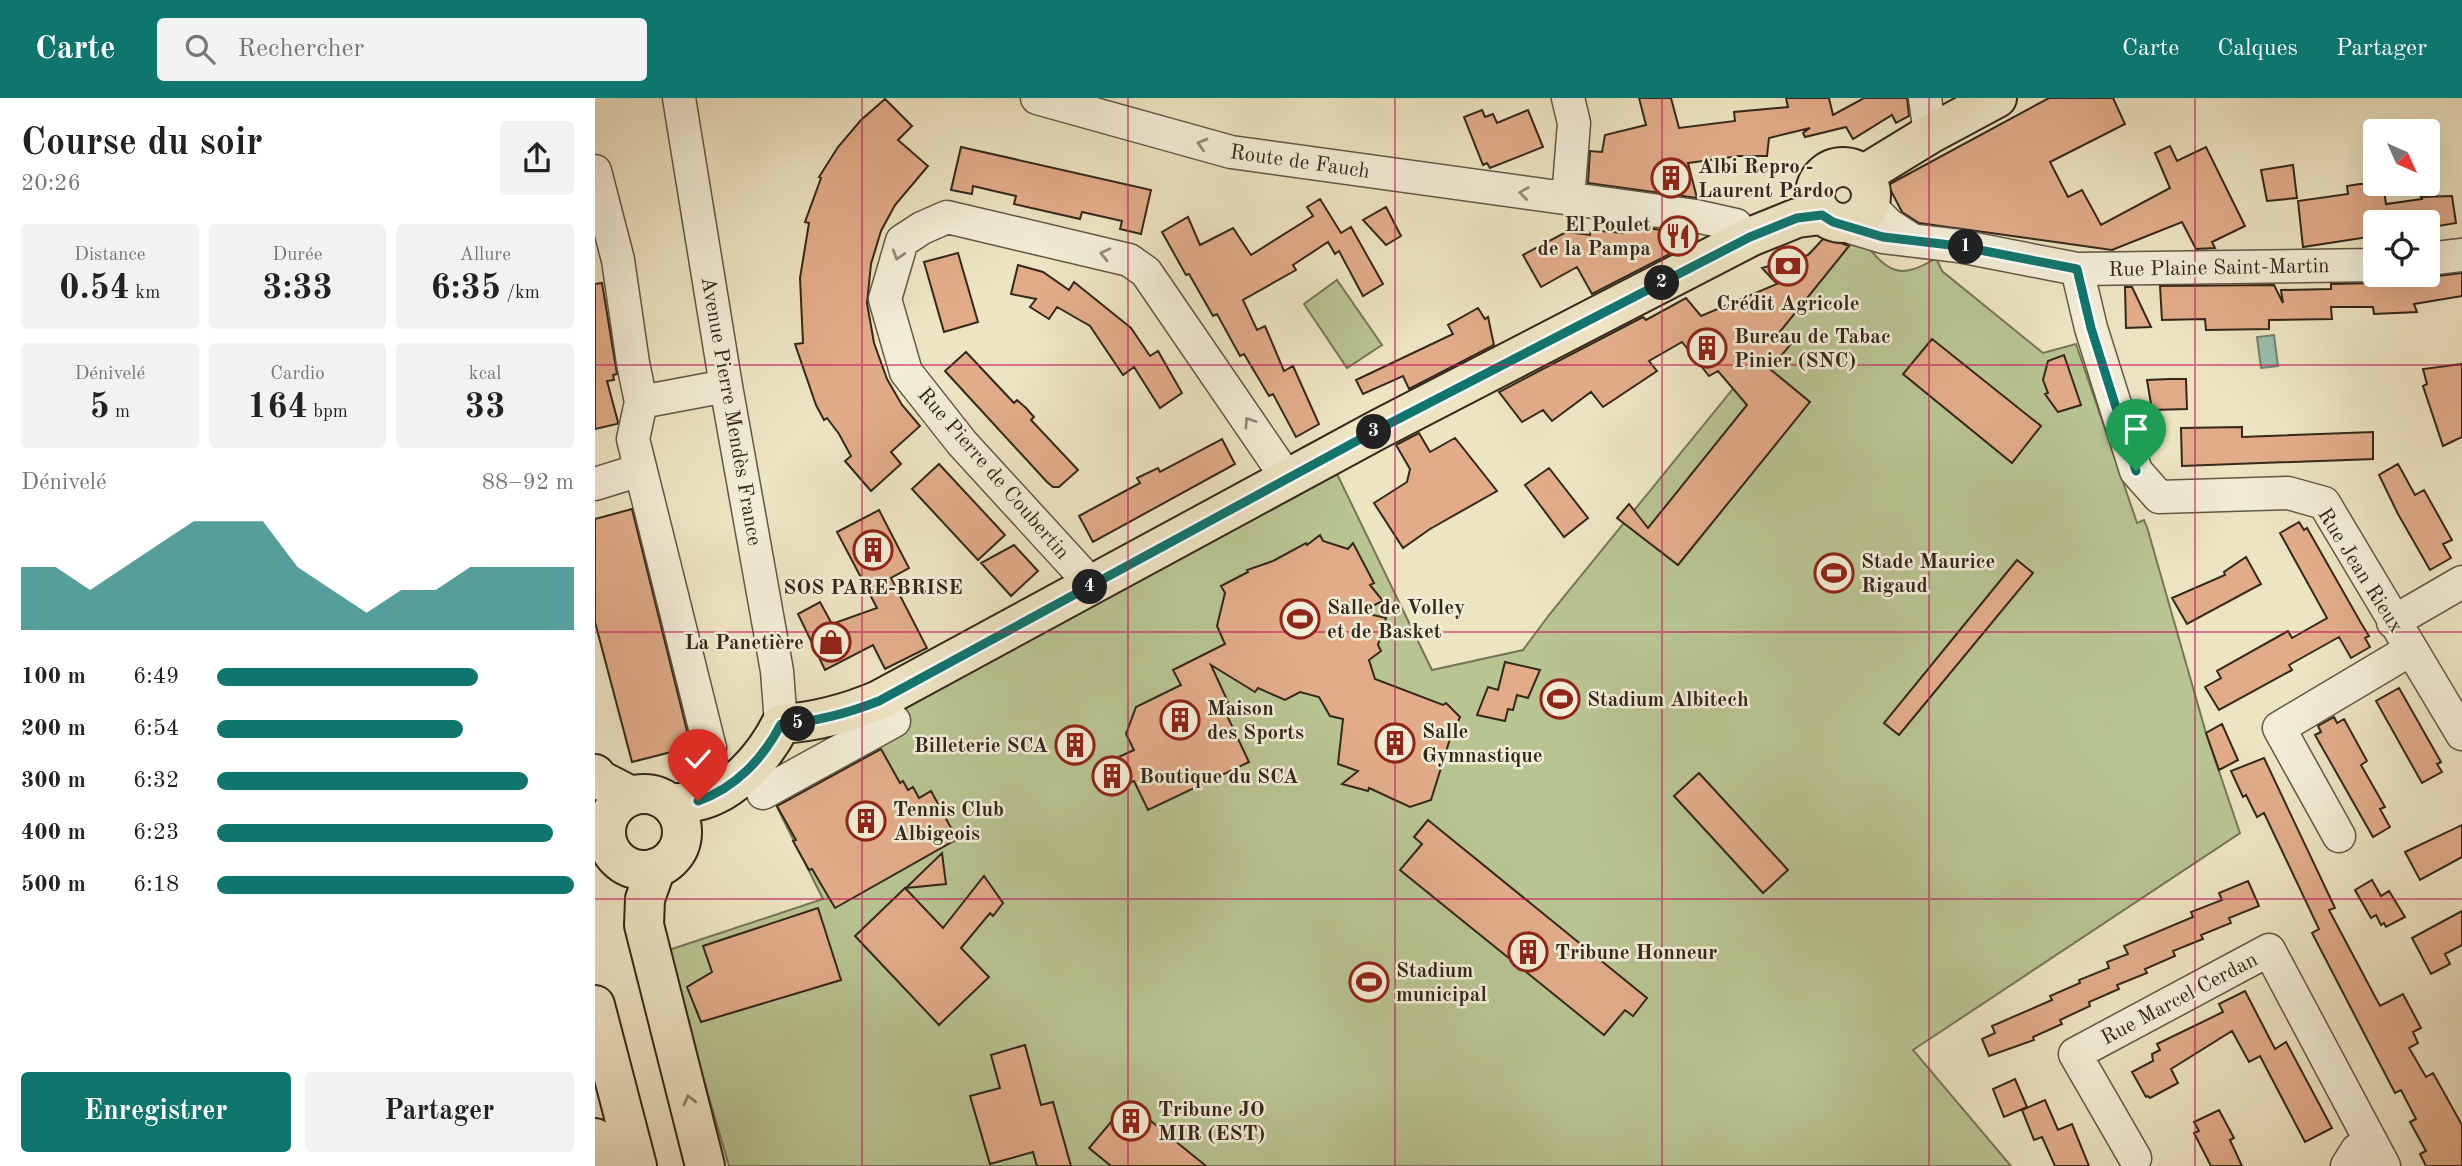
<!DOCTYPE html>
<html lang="fr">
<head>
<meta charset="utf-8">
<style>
	:root { --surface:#fff; --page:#f2f2f2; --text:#222; --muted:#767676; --accent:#0f766e }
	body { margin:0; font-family:"Old Standard TT",serif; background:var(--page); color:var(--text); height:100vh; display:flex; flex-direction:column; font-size:26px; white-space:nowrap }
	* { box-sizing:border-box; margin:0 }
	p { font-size:23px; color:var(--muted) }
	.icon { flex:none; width:38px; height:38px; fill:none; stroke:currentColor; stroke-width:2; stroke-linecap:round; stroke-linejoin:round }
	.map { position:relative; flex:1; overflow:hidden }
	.sheet { display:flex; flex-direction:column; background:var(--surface); width:595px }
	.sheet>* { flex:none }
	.needle { width:46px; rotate:135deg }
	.tools { position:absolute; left:1768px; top:21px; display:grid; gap:14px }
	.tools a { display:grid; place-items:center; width:77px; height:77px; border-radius:7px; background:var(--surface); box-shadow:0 7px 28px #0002; font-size:35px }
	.pin { position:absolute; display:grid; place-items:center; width:60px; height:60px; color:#fff; margin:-72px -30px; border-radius:50% 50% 50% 0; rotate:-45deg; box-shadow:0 0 7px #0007 }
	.pin .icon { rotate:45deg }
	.km { position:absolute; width:35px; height:35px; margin:-18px; border-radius:50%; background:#222; color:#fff; font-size:19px; line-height:35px; text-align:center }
	.round { display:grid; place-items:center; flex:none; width:74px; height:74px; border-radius:7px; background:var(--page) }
	.summary { display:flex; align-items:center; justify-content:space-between; height:119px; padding:0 21px }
	h1 { font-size:38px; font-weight:700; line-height:52px }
	.stats { display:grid; grid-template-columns:repeat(3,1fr); gap:10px; height:119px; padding:7px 21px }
	.stats div { display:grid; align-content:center; border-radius:7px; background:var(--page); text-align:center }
	.stats b { font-size:35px; font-weight:700 }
	.stats small { font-size:19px; font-weight:400 }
	.stats p { font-size:19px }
	.chart { height:196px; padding:14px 21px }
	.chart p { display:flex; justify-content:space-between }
	.chart svg { width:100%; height:126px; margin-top:7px; fill:var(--accent); opacity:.7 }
	.cta { display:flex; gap:14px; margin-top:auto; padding:14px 21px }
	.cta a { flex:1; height:80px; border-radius:7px; background:var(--accent); color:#fff; font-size:28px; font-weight:700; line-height:80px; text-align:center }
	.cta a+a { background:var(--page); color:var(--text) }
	ul { padding:0 21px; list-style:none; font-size:23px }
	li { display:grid; grid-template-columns:112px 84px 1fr; align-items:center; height:52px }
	li i { height:18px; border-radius:9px; background:var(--accent) }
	header { display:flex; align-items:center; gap:42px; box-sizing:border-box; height:98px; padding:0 35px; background:var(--accent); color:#fff }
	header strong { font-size:33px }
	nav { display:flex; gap:38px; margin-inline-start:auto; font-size:24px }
	.search { width:490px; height:63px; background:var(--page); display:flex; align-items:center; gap:18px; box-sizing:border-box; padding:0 24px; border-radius:7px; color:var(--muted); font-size:26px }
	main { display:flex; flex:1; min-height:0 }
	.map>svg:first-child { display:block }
	.green { fill:#b9c493; stroke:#767656; stroke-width:2 }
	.water { fill:#9abfac; stroke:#718372; stroke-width:2 }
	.building { fill:#e2ac89; stroke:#34281a; stroke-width:2 }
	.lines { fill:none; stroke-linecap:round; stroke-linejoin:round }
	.minor-casing { stroke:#625744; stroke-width:35 }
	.major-casing { stroke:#34281a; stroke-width:42 }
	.highway-casing { stroke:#34281a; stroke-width:42 }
	.minor { stroke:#f3edd7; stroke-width:32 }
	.major { stroke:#ede4c2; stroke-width:38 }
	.highway { stroke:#ede4c2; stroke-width:38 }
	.oneway { stroke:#948a78 }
	.oneway2 { stroke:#90866e }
	.route-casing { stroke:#fff; stroke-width:14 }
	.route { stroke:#0f766e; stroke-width:9 }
	.grid { fill:none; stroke:#c2185b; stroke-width:2; stroke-opacity:0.55 }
	.labels { text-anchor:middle; stroke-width:5; stroke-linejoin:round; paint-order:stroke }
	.street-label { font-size:21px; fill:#34281a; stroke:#f3edd7 }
	.poi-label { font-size:21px; font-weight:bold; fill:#34281a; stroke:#f3edd7; text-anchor:start }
</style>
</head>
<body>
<header>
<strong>Carte</strong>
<div class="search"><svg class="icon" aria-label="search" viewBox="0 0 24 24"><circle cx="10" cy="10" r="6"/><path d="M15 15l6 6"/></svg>Rechercher</div>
<nav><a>Carte</a><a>Calques</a><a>Partager</a></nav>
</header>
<main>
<section class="sheet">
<div class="summary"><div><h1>Course du soir</h1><p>20:26</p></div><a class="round"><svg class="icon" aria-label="share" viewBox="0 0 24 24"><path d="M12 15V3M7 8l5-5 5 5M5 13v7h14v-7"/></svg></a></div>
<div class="stats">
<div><p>Distance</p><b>0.54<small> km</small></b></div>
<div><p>Durée</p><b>3:33</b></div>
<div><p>Allure</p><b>6:35<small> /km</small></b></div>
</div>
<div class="stats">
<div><p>Dénivelé</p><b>5<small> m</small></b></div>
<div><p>Cardio</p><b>164<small> bpm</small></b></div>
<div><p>kcal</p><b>33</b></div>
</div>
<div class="chart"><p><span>Dénivelé</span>88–92 m</p>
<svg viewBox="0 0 160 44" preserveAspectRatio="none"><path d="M0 44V22L10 22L20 30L30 22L40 14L50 6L60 6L70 6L80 22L90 30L100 38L110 30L120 30L130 22L140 22L150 22L160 22V44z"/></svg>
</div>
<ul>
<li><b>100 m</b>6:49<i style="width:73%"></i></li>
<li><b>200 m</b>6:54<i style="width:69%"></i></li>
<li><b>300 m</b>6:32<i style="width:87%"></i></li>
<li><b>400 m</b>6:23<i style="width:94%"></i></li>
<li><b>500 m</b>6:18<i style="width:100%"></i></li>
</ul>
<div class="cta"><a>Enregistrer</a><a>Partager</a></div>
</section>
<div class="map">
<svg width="1867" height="1068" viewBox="0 0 1867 1068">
	<rect width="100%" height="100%" fill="#ede4c2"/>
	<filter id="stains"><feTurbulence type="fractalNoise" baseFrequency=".00286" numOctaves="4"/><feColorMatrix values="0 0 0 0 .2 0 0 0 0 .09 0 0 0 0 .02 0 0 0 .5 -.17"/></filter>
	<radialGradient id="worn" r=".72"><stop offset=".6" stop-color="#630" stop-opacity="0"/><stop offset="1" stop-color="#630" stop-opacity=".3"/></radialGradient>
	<!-- green -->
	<path class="green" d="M1259 142 1268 143C1293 174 1304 183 1341 160L1347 173 1448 255 1481 246 1542 425 1549 422 1552 429 1611 635 1645 735 1318 952 1416 1068H134L71 853 228 801 176 697 278 629 502 502 531 490 741 374 837 572 928 552 954 517Z
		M742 182 787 247 752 270 709 206Z"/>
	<!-- water -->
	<path class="water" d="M1679 237 1683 268 1666 270 1662 239Z"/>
	<!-- building -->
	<path class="building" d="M1044 0H1076L1084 30 1140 23 1139 14 1193 9 1191 0H1234L1238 17 1269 0H1312L1314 18 1301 25 1297 17 1258 41 1251 29 1210 39 1208 35 1215 30 1174 40 1172 58H1144L1093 65 1102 100 993 85 995 53 1007 54 1010 37 1051 27Z
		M1454 0H1518L1530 26 1455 64 1473 99 1487 92 1506 127 1575 90 1560 55 1575 48 1582 63 1611 49 1650 128 1617 144 1620 150 1601 151 1587 124 1517 152 1324 125 1307 114 1293 87Z
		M290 1 317 28 303 42 333 68 300 107 286 133 276 166 272 205 279 245 292 281 307 307 325 328 296 354 306 366 276 393 250 363 256 358 244 336 232 320 229 322 221 307 200 246 208 245 205 180 214 125 210 124 226 80 224 79 243 49 266 22Z
		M887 12 890 19 898 16 902 25 933 12 948 49 895 70 892 65 888 67 869 19Z
		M366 49 556 92 546 136 525 131 527 123 487 114 485 121 419 106 421 98 399 93 378 88 377 96 356 92Z
		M1698 67 1702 100 1672 103 1666 72Z
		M1765 86H1788L1791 106 1827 101 1826 99 1857 98 1861 125 1832 130V124H1780V138L1708 149 1703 103 1753 96 1752 88Z
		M725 101 746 135 756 129 788 186 768 198 744 153 740 156 733 144 698 167 701 172 648 202 662 232 670 228 689 273 698 268 724 326 701 339 678 296 674 298 649 256 645 258 622 216 618 218 594 176 591 177 567 134 593 119 605 147 638 130 656 157 718 118 712 109Z
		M791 109 806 138 791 147 768 122Z
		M1038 128 1088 135 1094 146 997 196 982 169 946 189 928 157 971 134 995 137 996 132 1028 135Z
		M1230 139 1254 148 1183 236 1196 246 1175 271 1215 304 1083 467 1022 420 1034 406 1053 430 1152 307 1123 273 1114 278 1087 244 1054 263 1062 273 1008 309 996 294 957 323 948 312 927 324 904 294 1048 219 1051 222 1091 200 1106 218 1182 186 1167 170 1213 157Z
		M363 155 383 224 349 234 329 164Z
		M423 167 448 174 474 192 479 184 536 230 555 258 563 253 587 295 565 310 539 269 528 277 495 228 462 209 454 221 435 209 441 201 416 196Z
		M1867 175V198L1819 206 1822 214 1779 216 1778 209H1736L1737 221 1674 222V231L1611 232 1610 221 1567 222 1565 188 1679 187 1688 205 1686 192 1736 191V186L1780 185 1789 183 1794 178 1805 177 1834 179Z
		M7 185 22 276 18 277 19 282 12 283 23 324 22 326 0 331V186Z
		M1530 189H1537L1556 229 1531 230Z
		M883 210 890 221 893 219 899 247 814 291 808 278 768 296 761 282 858 236 853 227Z
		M1337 241 1446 328 1417 365 1308 276Z
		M371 254 419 305 422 302 431 310 439 319 436 322 483 372 464 389H458L452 384 350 273Z
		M1469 257 1486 307 1463 314 1450 296 1453 295 1448 282 1453 263Z
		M1867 266V339L1848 348 1828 288 1832 286 1828 271Z
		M1575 281H1591L1592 311 1557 312 1552 282Z
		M1647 329V339L1778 334V361L1587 368 1586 330Z
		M824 335 835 354 860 340 902 393 835 431 808 450 779 405 812 384 815 371 801 347Z
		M627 341 640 366 498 444 484 418 545 385 542 380 563 370 565 374Z
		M344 366 410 437 383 462 317 391Z
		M1803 366 1820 397 1829 392 1857 442 1848 446 1856 460 1835 472 1803 416 1784 377Z
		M954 370 993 420 969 439 930 387Z
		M37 411 96 649 37 664 0 524V421Z
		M284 412 314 470 296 480 332 550 290 571 278 547 230 572 203 516 225 504 237 526 282 510 242 434Z
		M1704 424 1709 432 1712 430 1766 525 1774 538 1770 540 1775 549 1756 560 1744 539 1694 567 1697 572 1624 612 1610 589 1626 580 1622 573 1693 533 1697 540 1732 520 1685 435Z
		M725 437 728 443 753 451 758 445 779 485 775 487 788 503 765 514 791 520 783 547 786 553 774 562 780 581 848 607 851 605 865 619 854 644 836 702 815 709 774 690 773 693 747 686 763 673 743 666 748 621 735 618 724 599 705 594 690 602 663 590 660 594 616 567 633 604 627 607 654 664 553 712 539 683 514 695 502 669 539 652 531 636 541 609 586 587 578 572 630 546 622 528 630 495 626 488 653 474 652 472 678 463 711 445 712 447Z
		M419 447 443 473 416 498 386 465Z
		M1651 459 1666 486 1592 526 1577 500 1630 477 1629 474Z
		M1422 462 1438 475 1304 637 1289 625Z
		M910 564 945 572 933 600 922 597 918 612 913 611 910 623 882 617 893 589 903 592Z
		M1804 590 1846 664 1842 666 1847 674 1827 685 1781 603Z
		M1739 619 1742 625 1749 621 1772 663 1766 667 1790 709 1785 711 1795 729 1778 739 1720 637 1726 634 1723 628Z
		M1627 626 1643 662 1624 672 1611 635Z
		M286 651 305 685 308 683 313 692 318 689 324 700 336 693 362 741 240 810 217 771 214 772 198 743 201 742 182 708Z
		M1669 660 1740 810 1734 812 1785 908 1808 896 1826 930 1818 934 1823 945 1814 950 1831 979 1838 975 1867 1027V1068H1831L1825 1056 1831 1053 1815 1024 1821 1021 1806 992 1800 995 1717 835 1724 831 1669 715 1662 719 1651 697 1648 699 1636 673Z
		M1104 675 1193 772 1168 795 1079 698Z
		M833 722 1052 900 1038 918 1030 912 1009 937 805 772 827 746 819 739Z
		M1867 727V759L1825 782 1810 754Z
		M347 755 351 786 311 790Z
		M389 778 408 805 398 818 395 815 366 850 394 879 344 927 260 838 310 790 348 830Z
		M1777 782 1786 798 1794 793 1810 819 1791 829 1789 825 1786 827 1781 817 1776 820 1760 792Z
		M1653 783 1664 808 1634 820 1636 825 1606 837 1608 841 1578 853 1580 858 1550 871 1552 875 1522 887 1524 891 1494 904 1495 908 1465 922 1467 926 1438 939 1439 942 1394 958 1387 941 1400 935 1397 928 1457 902 1455 898 1485 885 1484 882 1514 870 1512 864 1533 856 1529 848 1598 819 1596 814 1627 802 1624 795Z
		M223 810 246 882 106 924 92 889 117 874 108 848Z
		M1867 813V847L1850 856 1855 866 1836 876 1817 840Z
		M1650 893 1680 951 1691 944 1737 1030 1710 1044 1665 958 1654 964 1637 933 1576 971 1583 985 1555 1000 1553 998 1551 999 1537 974 1558 963 1557 956 1565 952 1562 946 1628 914 1624 906Z
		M430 947 446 1007 458 1004 476 1068H442L438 1054 395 1066 375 998 405 990 396 957Z
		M1420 981 1432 1009 1409 1019 1398 991Z
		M1450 1002 1463 1032 1477 1026 1494 1068H1460L1447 1039 1439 1042 1427 1012Z
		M533 1004 579 1042 611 1068H516L494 1050Z
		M1624 1012 1639 1040 1635 1042 1647 1068H1616L1599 1035 1604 1033 1599 1024Z"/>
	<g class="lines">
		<!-- minor casing -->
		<g class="minor-casing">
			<path id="minor" d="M84 0 131 288 182 573 186 626
				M442 0 636 54 1101 118 1141 127
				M1330 0 1335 36
				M0 73 23 162 38 265 46 304 131 288
				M973 101 979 25 973 0
				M1274 107 1294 127 1314 140
				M1245 126 1288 139 1364 148 1482 171 1780 167
				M1832 161 1867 157
				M1482 171 1496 230 1541 373 1564 399 1693 395 1729 405 1867 636
				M46 304 38 341 115 650
				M0 386 45 372
				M498 488 367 345 311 274 290 201 307 143 327 130 352 119 534 162 551 174 692 380
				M1798 524 1867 484
				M168 695 299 623
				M1744 738 1684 630 1815 552
				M1540 1060 1480 956 1674 852 1789 1068
				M1752 1068 1762 1052 1776 1045"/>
		</g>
		<!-- major casing -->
		<g class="major-casing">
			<path id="major" d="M1220 97a28 28 0 1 1 56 0a28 28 0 1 1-56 0Z
				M1268 77 1335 36 1402 0
				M11 734a38 38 0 1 1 76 0a38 38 0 1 1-76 0Z
				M75 705C84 705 93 705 102 703 139 695 170 658 186 626 221 624 251 616 284 602L782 332 1155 139 1202 120 1227 117"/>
		</g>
		<!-- highway casing -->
		<g class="highway-casing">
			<path id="highway" d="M0 676 5 682 36 698
				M61 770 50 801 49 827 110 1068
				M0 907 42 1068
				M0 1040 7 1068"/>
		</g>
		<!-- minor -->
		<use href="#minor" class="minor"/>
		<!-- major -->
		<use href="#major" class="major"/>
		<!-- highway -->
		<use href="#highway" class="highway"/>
	</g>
	<!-- one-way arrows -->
	<defs><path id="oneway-chevron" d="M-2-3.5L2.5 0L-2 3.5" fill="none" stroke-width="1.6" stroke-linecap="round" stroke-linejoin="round" transform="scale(1.75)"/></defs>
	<g class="oneway">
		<use href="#oneway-chevron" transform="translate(607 46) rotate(-164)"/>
		<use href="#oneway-chevron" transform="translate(929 95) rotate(-172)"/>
		<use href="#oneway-chevron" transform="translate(510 156) rotate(-167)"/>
		<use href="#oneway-chevron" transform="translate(303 157) rotate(107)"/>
		<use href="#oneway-chevron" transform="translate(654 324) rotate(-124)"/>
	</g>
	<use class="oneway2" href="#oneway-chevron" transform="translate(94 1002) rotate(-104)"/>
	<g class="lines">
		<!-- route casing -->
		<g class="route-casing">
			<path id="route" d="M103 703C140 690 168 661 186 626 221 624 251 616 284 603L782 332 1155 139 1202 120 1227 117 1238 124 1288 139 1364 148 1482 171 1496 230 1541 373"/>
		</g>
		<!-- route -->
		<use href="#route" class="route"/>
	</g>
	<!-- grid -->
	<path class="grid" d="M267 0V1068M533 0V1068M800 0V1068M1067 0V1068M1334 0V1068M1600 0V1068M0 267H1867M0 534H1867M0 801H1867"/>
	<!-- icons -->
	<defs>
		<g id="building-ring" transform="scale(2.0125)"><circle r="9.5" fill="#f3edd7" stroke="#8f2418" stroke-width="1.5"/><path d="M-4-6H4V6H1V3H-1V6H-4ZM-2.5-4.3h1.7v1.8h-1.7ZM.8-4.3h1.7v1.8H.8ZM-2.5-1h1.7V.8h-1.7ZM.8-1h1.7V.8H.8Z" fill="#8f2418"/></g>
		<g id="restaurant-ring" transform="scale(2.0125)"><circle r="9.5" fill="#f3edd7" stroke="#8f2418" stroke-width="1.5"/><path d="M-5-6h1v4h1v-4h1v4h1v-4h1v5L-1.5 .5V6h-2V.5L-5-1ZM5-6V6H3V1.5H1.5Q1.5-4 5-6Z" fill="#8f2418"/></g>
		<g id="bank-ring" transform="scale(2.0125)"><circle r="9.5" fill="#f3edd7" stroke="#8f2418" stroke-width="1.5"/><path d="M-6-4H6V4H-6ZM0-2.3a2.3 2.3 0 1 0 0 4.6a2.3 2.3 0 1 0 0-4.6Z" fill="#8f2418"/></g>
		<g id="stadium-ring" transform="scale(2.0125)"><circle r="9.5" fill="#f3edd7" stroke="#8f2418" stroke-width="1.5"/><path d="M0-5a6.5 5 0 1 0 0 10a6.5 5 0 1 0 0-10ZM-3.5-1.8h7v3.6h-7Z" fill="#8f2418"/></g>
		<g id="shop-ring" transform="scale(2.0125)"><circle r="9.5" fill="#f3edd7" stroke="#8f2418" stroke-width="1.5"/><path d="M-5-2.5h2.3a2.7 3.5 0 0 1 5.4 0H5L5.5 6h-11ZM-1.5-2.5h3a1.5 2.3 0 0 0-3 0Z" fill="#8f2418"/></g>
	</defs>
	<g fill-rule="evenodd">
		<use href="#building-ring" x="1076" y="80"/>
		<use href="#restaurant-ring" x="1083" y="138"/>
		<use href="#bank-ring" x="1193" y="168"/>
		<use href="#building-ring" x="1112" y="250"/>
		<use href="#building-ring" x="278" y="452"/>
		<use href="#stadium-ring" x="1239" y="475"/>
		<use href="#stadium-ring" x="705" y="521"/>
		<use href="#shop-ring" x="236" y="544"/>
		<use href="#stadium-ring" x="965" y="601"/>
		<use href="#building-ring" x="585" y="622"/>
		<use href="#building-ring" x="800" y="645"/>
		<use href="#building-ring" x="480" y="647"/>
		<use href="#building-ring" x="517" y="678"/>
		<use href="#building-ring" x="271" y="723"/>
		<use href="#building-ring" x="933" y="854"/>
		<use href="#stadium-ring" x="774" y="884"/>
		<use href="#building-ring" x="536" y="1023"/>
	</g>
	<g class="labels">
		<!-- street labels -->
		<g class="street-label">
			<text transform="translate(705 63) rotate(8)" y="7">Route de Fauch</text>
			<text transform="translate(1624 169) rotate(-1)" y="7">Rue Plaine Saint-Martin</text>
			<text transform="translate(137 313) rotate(80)" y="7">Avenue Pierre Mendès France</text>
			<text transform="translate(399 375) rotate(49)" y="7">Rue Pierre de Coubertin</text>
			<text transform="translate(1766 472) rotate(58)" y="7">Rue Jean Rieux</text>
			<text transform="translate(1584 900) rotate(-28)" y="7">Rue Marcel Cerdan</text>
		</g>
		<!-- poi labels -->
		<g class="poi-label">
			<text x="1103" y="75">Albi Repro -<tspan x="1103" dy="24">Laurent Pardo</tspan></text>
			<text x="1056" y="133" text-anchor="end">El Poulet<tspan x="1056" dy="24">de la Pampa</tspan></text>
			<text x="1193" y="212" text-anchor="middle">Crédit Agricole</text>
			<text x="1139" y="245">Bureau de Tabac<tspan x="1139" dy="24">Pinier (SNC)</tspan></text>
			<text x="1266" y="470">Stade Maurice<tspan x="1266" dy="24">Rigaud</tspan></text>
			<text x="278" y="496" text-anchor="middle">SOS PARE-BRISE</text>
			<text x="732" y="516">Salle de Volley<tspan x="732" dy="24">et de Basket</tspan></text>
			<text x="209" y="551" text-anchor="end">La Panetière</text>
			<text x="992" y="608">Stadium Albitech</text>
			<text x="612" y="617">Maison<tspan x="612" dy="24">des Sports</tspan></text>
			<text x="827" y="640">Salle<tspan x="827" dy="24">Gymnastique</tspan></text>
			<text x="453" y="654" text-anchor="end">Billeterie SCA</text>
			<text x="544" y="685">Boutique du SCA</text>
			<text x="298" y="718">Tennis Club<tspan x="298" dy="24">Albigeois</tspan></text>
			<text x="960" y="861">Tribune Honneur</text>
			<text x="801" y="879">Stadium<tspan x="801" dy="24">municipal</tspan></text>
			<text x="563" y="1018">Tribune JO<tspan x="563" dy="24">MIR (EST)</tspan></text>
		</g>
	</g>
	<rect width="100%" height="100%" filter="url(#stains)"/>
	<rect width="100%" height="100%" fill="url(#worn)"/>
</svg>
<div class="tools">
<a><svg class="needle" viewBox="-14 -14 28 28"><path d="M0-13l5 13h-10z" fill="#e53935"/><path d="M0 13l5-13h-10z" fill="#767676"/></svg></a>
<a><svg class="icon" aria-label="locate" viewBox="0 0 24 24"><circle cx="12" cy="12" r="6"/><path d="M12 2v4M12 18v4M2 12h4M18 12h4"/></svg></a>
</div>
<div class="pin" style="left:1541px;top:373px;background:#1e9e55"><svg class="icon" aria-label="arrive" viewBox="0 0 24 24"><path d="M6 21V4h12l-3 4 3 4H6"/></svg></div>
<div class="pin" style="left:103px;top:703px;background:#d93025"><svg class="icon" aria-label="check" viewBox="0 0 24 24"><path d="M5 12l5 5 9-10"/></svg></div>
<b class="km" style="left:1371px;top:149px">1</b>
<b class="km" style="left:1067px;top:185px">2</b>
<b class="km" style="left:779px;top:334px">3</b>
<b class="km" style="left:495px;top:489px">4</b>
<b class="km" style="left:203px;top:626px">5</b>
</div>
</main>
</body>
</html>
